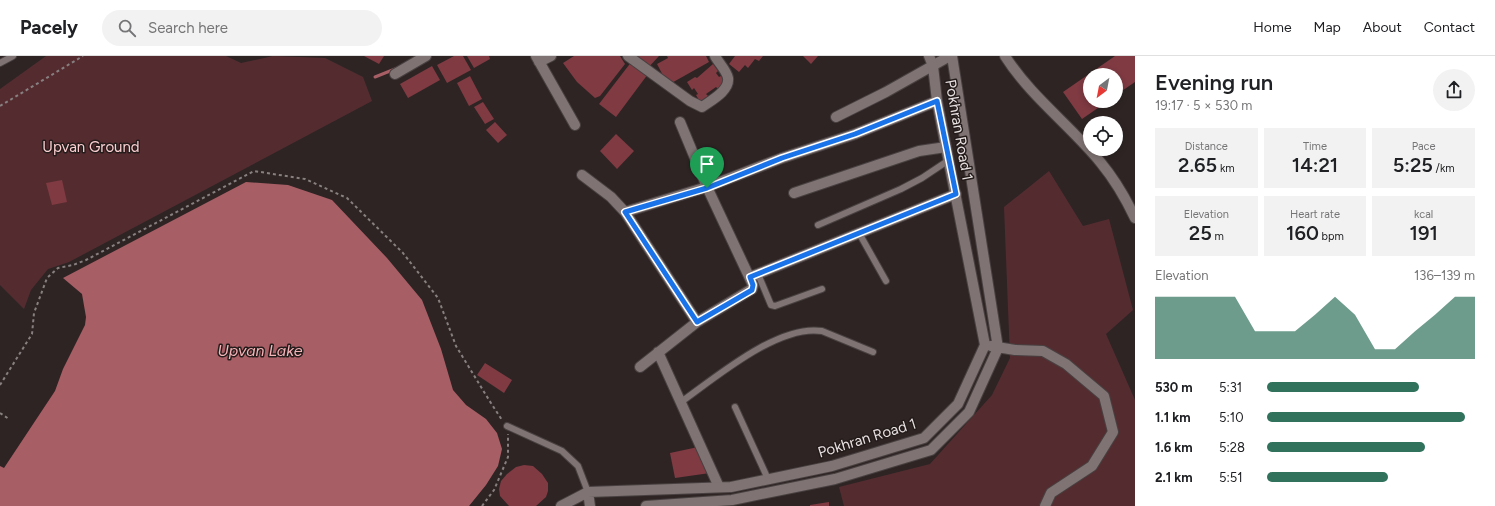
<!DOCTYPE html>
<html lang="en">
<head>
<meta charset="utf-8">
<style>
	:root { --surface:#fff; --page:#f2f2f2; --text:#202124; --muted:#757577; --line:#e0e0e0; --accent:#30725c }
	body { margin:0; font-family:Figtree,sans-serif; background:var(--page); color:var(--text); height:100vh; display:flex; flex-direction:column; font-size:15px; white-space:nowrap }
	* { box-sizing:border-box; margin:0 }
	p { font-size:13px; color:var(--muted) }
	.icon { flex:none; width:22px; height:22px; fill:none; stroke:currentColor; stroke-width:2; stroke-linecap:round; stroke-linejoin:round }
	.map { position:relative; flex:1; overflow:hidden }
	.details { display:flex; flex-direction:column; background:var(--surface); width:360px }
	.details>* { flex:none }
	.needle { width:26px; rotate:212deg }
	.fabs { position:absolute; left:1083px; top:12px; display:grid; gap:8px }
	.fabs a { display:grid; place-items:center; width:40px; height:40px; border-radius:50%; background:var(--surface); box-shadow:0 2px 6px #0003; font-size:20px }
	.pin { position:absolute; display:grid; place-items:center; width:34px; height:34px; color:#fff; margin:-41px -17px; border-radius:50% 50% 50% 0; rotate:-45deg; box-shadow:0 0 4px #0007 }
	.pin .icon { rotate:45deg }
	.round { display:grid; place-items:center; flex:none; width:42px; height:42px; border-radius:21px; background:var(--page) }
	.head { display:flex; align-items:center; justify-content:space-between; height:68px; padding:0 20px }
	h1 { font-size:22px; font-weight:600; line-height:30px }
	.metrics { display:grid; grid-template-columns:repeat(3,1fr); gap:6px; height:68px; padding:4px 20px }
	.metrics div { display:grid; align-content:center; border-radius:0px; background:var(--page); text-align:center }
	.metrics b { font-size:20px; font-weight:600 }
	.metrics small { font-size:11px; font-weight:400 }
	.metrics p { font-size:11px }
	.chart { height:112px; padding:8px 20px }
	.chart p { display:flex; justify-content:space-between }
	.chart svg { width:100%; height:72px; margin-top:4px; fill:var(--accent); opacity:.7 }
	ul { padding:0 20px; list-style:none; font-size:13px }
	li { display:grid; grid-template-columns:64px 48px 1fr; align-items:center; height:30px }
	li i { height:10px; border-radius:5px; background:var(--accent) }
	header { display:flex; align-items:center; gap:24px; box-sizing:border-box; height:56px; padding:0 20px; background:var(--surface); border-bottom:1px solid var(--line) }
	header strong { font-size:19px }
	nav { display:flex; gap:22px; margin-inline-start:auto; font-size:14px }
	.search { width:280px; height:36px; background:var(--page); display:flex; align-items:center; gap:10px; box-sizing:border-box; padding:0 14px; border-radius:22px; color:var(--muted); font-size:15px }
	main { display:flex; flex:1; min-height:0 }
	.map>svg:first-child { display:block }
	.green { fill:#542c30 }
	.water { fill:#a85e65 }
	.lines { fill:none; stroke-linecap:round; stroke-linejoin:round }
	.stream { stroke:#a85e65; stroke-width:3 }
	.building { fill:#7f3a42 }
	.lane-casing { stroke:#484041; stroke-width:8 }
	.street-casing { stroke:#484041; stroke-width:12 }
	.secondary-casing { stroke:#484041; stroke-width:12 }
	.path { stroke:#888080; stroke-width:2; stroke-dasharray:3 3; stroke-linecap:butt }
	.lane { stroke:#7f7373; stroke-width:6 }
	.street { stroke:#7f7373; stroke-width:10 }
	.secondary { stroke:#7f7373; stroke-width:10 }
	.route-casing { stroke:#fff; stroke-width:8 }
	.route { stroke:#1a73e8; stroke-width:5 }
	.labels { text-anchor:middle; stroke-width:3; stroke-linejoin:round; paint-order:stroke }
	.street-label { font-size:15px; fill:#e8e1e1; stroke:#241b1b }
	.park-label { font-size:15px; fill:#fbcfd1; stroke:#241b1b }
	.water-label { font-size:16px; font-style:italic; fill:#f6b5b9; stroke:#241b1b }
</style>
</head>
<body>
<header>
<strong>Pacely</strong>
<div class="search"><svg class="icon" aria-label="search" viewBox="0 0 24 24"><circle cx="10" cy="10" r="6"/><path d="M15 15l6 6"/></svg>Search here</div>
<nav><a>Home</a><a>Map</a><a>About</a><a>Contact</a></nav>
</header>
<main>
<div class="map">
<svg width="1135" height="450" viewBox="0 0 1135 450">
	<rect width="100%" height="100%" fill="#2e2424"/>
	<!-- green -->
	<path class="green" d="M46 0H226L241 7 273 0 325 2 363 21 372 45 69 206 48 213 31 234 24 253 0 229V33Z
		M1049 115 1083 170 1109 163 1133 254 1106 278 1135 344V450H844L839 431 930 408 992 339 1010 302 1004 151Z"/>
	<!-- water -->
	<path class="water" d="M246 126 288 129 332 144 387 202 422 244 441 293 453 334 466 349 486 363 497 377 502 393 498 410 486 429 469 450H0V410L4 412 55 335 63 313 85 269 86 261 82 238 63 222Z"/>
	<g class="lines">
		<!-- stream -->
		<path class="stream" d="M375 21 395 13"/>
	</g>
	<!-- building -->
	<path class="building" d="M364 0H384L379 8Z
		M454 0H463L471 14 447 27 437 9Z
		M467 0H489L490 3 474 12Z
		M574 0H620L625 8 600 40 595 42 577 26 563 7Z
		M635 0H659L647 13Z
		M667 0H706L709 6 668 29 657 8 668 2Z
		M735 0H763L759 5 755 3 748 12 745 9 739 16 729 8Z
		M803 0H818L811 8Z
		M1115 0H1135V26L1116 39V19H1090V45H1108L1082 63 1063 36Z
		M632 5 648 18 616 61 599 48Z
		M713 8 718 15 716 17 719 21 721 20 727 28 718 33 716 31 706 38 708 40 700 46 696 39 698 38 694 32 692 34 687 26 695 21 697 22Z
		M432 10 440 24 408 42 400 28Z
		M470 20 482 43 469 50 457 27Z
		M483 46 494 63 485 68 474 51Z
		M495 66 507 79 498 87 486 74Z
		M616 78 634 95 617 113 600 95Z
		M62 124 67 146 52 149 46 127Z
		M485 307 512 324 504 337 477 319Z
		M698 391 710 417 675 422 670 397Z
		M524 409 533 410 542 418 548 427V435L546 441 536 450H509L500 440 499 433 501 425 507 418 516 411Z
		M829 446V450H810V449Z"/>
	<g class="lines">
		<!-- lane casing -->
		<g class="lane-casing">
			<path id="lane" d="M0 7 13 0
				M818 169 901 133 922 122 949 104
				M859 177 886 225
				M758 218 771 249 775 250 822 233
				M681 346C715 322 778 268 822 275L873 296
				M735 351 768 423
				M507 370 562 395 578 410 588 436"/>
		</g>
		<!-- street casing -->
		<g class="street-casing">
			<path id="street" d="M536 0 575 69
				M628 0 690 45 702 51C710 45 730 35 728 22 727 15 718 6 715 0
				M1005 0C1031 41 1071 70 1101 107 1115 124 1126 143 1135 162
				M539 6 551 0
				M395 18 426 0
				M836 61 886 36 950 0
				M680 66 707 131 753 229 752 233 697 266
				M582 119 611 141 625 156 707 131 782 102 855 78 937 45
				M794 137 919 95 946 91
				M625 156 697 266 640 311
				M750 221 956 138
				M658 296 719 431"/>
		</g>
		<!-- secondary casing -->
		<g class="secondary-casing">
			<path id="secondary" d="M991 290 1015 294 1043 295 1066 308 1104 340 1113 376 1092 410 1051 437 1045 450
				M588 436 590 450
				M561 450 588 436 731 431 832 410 924 382 958 348 985 289 946 91 937 45 933 10 929 0
				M646 450 732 444 835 423 931 394 969 356 998 292 952 0"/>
		</g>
		<!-- path -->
		<path class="path" d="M0 50 83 0
			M0 329 32 278 34 257 47 222 58 212 73 209 86 204 254 115 305 123 347 142 403 197 438 242 456 290 489 344 502 364
			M0 357 9 363
			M482 450 494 434 508 401V378"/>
		<!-- lane -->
		<use href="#lane" class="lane"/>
		<!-- street -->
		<use href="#street" class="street"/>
		<!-- secondary -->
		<use href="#secondary" class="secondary"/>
	</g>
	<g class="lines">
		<!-- route casing -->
		<g class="route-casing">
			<path id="route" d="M937 45 956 138 750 221 753 229 752 234 697 266 625 156 707 132 782 102 855 78Z"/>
		</g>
		<!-- route -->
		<use href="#route" class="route"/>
	</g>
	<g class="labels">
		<!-- street labels -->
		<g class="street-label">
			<text transform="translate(959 74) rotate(80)" y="5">Pokhran Road 1</text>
			<text transform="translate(867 382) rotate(-17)" y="5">Pokhran Road 1</text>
		</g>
		<!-- park labels -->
		<g class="park-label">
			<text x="91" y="96">Upvan Ground</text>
		</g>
		<!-- water labels -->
		<g class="water-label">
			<text x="260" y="300">Upvan Lake</text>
		</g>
	</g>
</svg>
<div class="fabs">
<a><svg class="needle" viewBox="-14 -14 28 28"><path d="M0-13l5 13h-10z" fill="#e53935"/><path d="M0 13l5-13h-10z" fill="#757577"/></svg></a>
<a><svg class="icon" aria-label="locate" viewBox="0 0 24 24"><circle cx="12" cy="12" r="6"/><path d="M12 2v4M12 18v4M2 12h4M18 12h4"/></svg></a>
</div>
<div class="pin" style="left:707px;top:132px;background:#1e9e55"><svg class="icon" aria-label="arrive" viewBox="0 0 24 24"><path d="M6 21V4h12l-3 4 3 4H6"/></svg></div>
</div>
<section class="details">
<div class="head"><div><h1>Evening run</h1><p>19:17 · 5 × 530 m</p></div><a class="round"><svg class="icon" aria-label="share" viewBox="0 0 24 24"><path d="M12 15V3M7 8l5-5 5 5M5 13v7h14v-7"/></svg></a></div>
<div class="metrics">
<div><p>Distance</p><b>2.65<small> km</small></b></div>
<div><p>Time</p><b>14:21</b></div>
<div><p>Pace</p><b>5:25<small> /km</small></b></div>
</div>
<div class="metrics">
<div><p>Elevation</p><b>25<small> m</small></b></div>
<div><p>Heart rate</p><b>160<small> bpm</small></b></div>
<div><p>kcal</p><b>191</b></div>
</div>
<div class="chart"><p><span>Elevation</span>136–139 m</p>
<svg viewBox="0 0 160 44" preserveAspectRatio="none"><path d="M0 44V6L10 6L20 6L30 6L40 6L50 27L60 27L70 27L80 17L90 6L100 17L110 38L120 38L130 27L140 17L150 6L160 6V44z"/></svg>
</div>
<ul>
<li><b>530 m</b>5:31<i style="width:73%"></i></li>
<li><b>1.1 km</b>5:10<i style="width:95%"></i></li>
<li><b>1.6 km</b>5:28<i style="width:76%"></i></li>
<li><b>2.1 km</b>5:51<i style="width:58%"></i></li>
</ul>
</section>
</main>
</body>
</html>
